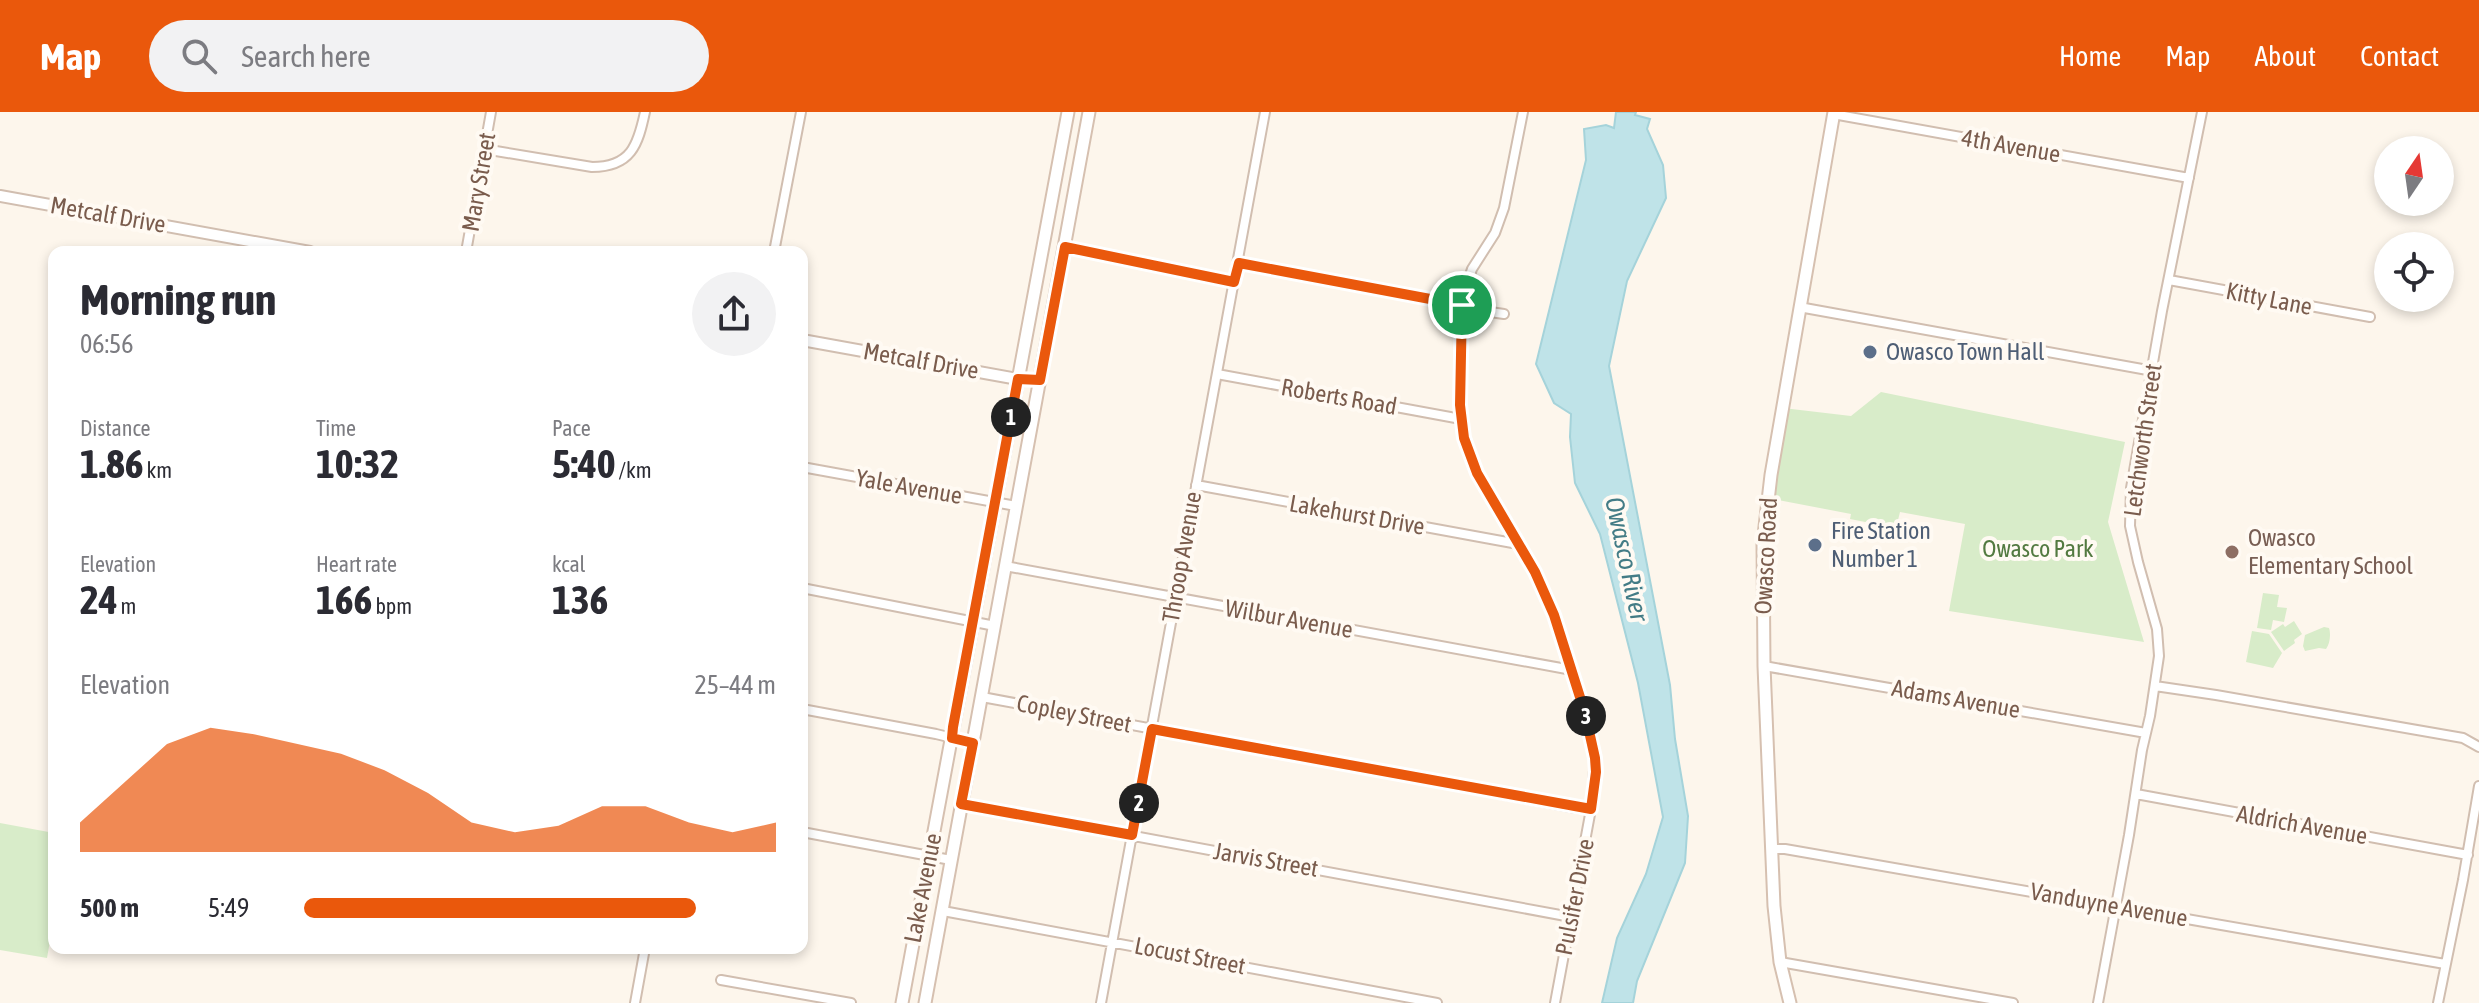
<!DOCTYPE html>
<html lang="en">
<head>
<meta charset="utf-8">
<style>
	:root { --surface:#fff; --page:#f2f2f3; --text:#2b2b33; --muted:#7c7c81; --accent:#ea580c }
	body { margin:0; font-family:"Asap Condensed",sans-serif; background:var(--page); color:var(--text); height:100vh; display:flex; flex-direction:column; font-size:30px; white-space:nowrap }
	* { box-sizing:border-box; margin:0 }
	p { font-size:26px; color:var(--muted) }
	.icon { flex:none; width:44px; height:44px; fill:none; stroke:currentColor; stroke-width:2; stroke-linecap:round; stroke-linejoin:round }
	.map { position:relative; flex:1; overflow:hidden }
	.sheet { position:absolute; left:48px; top:134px; width:760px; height:708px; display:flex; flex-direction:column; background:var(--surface); border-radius:16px; box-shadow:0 4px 12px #0003 }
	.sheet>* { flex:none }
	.needle { width:52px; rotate:13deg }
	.tools { position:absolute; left:2374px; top:24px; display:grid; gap:16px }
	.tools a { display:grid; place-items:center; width:80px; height:80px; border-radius:50%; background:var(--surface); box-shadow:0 4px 12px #0003; font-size:40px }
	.pin { position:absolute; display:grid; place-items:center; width:68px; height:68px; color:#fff; margin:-34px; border:4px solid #fff; border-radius:50%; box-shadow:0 2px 8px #0007 }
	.km { position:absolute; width:40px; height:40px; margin:-20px; border-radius:50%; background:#222; color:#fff; font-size:22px; line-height:40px; text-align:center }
	.round { display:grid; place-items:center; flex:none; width:84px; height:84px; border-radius:42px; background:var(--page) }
	.headline { display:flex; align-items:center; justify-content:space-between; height:136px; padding:0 32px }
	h1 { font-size:44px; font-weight:700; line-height:60px }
	.metrics { display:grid; grid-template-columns:repeat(3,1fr); gap:12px; height:136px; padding:8px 32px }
	.metrics div { display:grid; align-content:center }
	.metrics b { font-size:40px; font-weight:700 }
	.metrics small { font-size:22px; font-weight:400 }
	.metrics p { font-size:22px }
	.chart { height:224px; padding:16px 32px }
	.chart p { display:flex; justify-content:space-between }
	.chart svg { width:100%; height:144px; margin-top:8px; fill:var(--accent); opacity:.7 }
	ul { padding:0 32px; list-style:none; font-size:26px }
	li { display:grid; grid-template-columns:128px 96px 1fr; align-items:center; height:60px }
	li i { height:20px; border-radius:10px; background:var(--accent) }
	header { display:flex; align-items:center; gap:48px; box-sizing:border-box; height:112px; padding:0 40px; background:var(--accent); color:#fff }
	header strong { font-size:38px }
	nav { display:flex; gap:44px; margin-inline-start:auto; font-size:28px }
	.search { width:560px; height:72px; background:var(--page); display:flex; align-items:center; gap:20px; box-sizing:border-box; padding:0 28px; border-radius:44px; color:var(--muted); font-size:30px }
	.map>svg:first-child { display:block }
	.green { fill:#d8ecc9 }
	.water { fill:#bfe3e8; stroke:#a5d3da; stroke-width:2 }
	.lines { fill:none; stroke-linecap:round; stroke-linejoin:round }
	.minor-casing { stroke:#d1beb0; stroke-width:12 }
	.tertiary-casing { stroke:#d1beb0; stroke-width:14 }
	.secondary-casing { stroke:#d6c0b0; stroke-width:15 }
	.minor { stroke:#fff; stroke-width:8 }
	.tertiary { stroke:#fff; stroke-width:10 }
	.secondary { stroke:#fff; stroke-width:11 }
	.route-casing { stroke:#fff; stroke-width:16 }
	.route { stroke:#ea580c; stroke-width:10 }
	.service-dot { fill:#5c6f8a; stroke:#fffaf3; stroke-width:3 }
	.education-dot { fill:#8d6e63; stroke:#fffaf3; stroke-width:3 }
	.labels { text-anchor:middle; stroke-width:8; stroke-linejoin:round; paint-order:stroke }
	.street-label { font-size:24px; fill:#7a5c4d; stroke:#fffaf3 }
	.service-label { font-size:24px; fill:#4e5e75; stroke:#fffaf3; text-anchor:start }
	.education-label { font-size:24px; fill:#785e54; stroke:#fffaf3; text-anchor:start }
	.park-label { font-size:24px; fill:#537a41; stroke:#fffaf3 }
	.water-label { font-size:26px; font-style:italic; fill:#437c86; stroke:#fffaf3 }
</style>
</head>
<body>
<header>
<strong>Map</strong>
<div class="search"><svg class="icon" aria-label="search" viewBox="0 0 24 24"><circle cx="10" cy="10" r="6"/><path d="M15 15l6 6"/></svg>Search here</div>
<nav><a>Home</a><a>Map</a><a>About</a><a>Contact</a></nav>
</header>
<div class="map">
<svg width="2479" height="891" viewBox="0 0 2479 891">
	<rect width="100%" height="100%" fill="#fdf6ec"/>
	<!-- green -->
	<path class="green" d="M1881 280 2125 330 2108 410 2144 530 1949 499 1965 412 1900 400 1896 416 1850 407 1851 402 1768 386 1783 296 1851 304Z
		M2263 481 2279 483 2277 495 2287 496 2284 510 2273 508 2271 518 2257 516Z
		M2294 509 2302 522 2294 528 2295 531 2284 539 2271 520 2283 512 2285 515Z
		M2324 515 2329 516C2331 522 2330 532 2326 537L2319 536 2305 539 2303 534 2305 523Z
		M2252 519 2269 522 2282 541 2273 556 2246 550Z
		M0 711 54 721V806L47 846 0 838Z"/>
	<!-- water -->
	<path class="water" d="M1616 0H1636L1635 3 1650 7 1647 17 1663 53 1666 86 1627 169 1609 254 1670 573 1675 627 1688 704 1685 751 1637 869 1633 891H1602L1617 826 1646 762 1663 705 1638 571 1600 422 1575 371 1570 325 1571 302 1554 291 1536 252 1586 48 1584 17 1606 13 1614 16Z"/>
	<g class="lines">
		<!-- minor casing -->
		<g class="minor-casing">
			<path id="minor" d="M1523 0 1504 96 1495 121 1472 157 1463 184 1460 293 1464 326 1477 361 1535 460 1554 503 1585 601 1595 646 1591 697 1555 891
				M1833 2 2189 66
				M484 37 592 55C631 55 638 33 645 0
				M1065 135 1234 170
				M466 140 491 0
				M774 140 801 0
				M1239 151 1462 193
				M2169 168 2370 205
				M1799 195 2153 259
				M1462 196 1504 202
				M1217 262 1461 307
				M802 355 1016 394
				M1196 373 1518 432
				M1005 454 1572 558
				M802 476 995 514
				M1764 554 2146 621
				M2155 574 2216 583 2463 626 2479 635
				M982 585 1576 696 1591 697
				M802 597 936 622 973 631
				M2136 682 2468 743
				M961 692 1571 805
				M802 720 951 748
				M1772 737H1785L2445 852
				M943 799 1437 891
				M1780 850 2013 891
				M721 868 851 891
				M635 891 645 836
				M1101 891 1265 0
				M2098 891 2129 723 2142 638 2150 604 2159 544 2157 517 2138 450 2130 414 2131 376 2162 199 2202 0
				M2438 891 2463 768 2479 674"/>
		</g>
		<!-- tertiary casing -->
		<g class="tertiary-casing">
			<path id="tertiary" d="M0 84 310 140
				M802 228 1018 267 1040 268"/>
		</g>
		<!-- secondary casing -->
		<g class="secondary-casing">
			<path id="secondary" d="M902 891 1068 0
				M925 891 1089 0
				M1790 891 1780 850 1774 794 1764 554 1763 432 1771 363 1834 0"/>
		</g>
		<!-- minor -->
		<use href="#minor" class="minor"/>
		<!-- tertiary -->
		<use href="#tertiary" class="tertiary"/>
		<!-- secondary -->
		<use href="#secondary" class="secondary"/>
	</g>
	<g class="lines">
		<!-- route casing -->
		<g class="route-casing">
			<path id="route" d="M1065 135 1234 170 1239 151 1462 193 1460 293 1464 326 1477 361 1535 460 1554 503 1585 601 1595 646 1596 660 1591 697 1152 617 1132 723 961 692 973 631 952 626 953 615 1018 267 1040 268Z"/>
		</g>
		<!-- route -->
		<use href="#route" class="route"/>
	</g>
	<!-- markers -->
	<g class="service-dot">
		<circle cx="1870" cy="240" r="8"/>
		<circle cx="1815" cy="433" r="8"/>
	</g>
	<circle class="education-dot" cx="2232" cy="440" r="8"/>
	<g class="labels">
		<!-- street labels -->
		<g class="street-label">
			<text transform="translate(2011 34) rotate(10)" y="8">4th Avenue</text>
			<text transform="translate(479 70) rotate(-80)" y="8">Mary Street</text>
			<text transform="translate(108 103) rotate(10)" y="8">Metcalf Drive</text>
			<text transform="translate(2269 187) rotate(11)" y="8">Kitty Lane</text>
			<text transform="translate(921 249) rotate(10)" y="8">Metcalf Drive</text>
			<text transform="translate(1339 285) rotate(10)" y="8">Roberts Road</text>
			<text transform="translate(2143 328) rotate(-82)" y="8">Letchworth Street</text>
			<text transform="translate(909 375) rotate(10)" y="8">Yale Avenue</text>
			<text transform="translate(1357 403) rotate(10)" y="8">Lakehurst Drive</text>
			<text transform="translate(1766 444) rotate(-87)" y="8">Owasco Road</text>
			<text transform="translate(1182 445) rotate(-80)" y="8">Throop Avenue</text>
			<text transform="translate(1289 507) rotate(10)" y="8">Wilbur Avenue</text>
			<text transform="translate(1956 587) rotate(10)" y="8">Adams Avenue</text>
			<text transform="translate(1074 602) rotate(11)" y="8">Copley Street</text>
			<text transform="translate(2302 713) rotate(10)" y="8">Aldrich Avenue</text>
			<text transform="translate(1266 748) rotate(10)" y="8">Jarvis Street</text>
			<text transform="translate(923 776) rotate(-79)" y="8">Lake Avenue</text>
			<text transform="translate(1575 785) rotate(-79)" y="8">Pulsifer Drive</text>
			<text transform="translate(2109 793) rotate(10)" y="8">Vanduyne Avenue</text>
			<text transform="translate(1190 844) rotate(11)" y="8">Locust Street</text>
		</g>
		<!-- service labels -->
		<g class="service-label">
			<text x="1886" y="248">Owasco Town Hall</text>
			<text x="1831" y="427">Fire Station<tspan x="1831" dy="28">Number 1</tspan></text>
		</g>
		<!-- education labels -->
		<g class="education-label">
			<text x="2248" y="434">Owasco<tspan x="2248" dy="28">Elementary School</tspan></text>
		</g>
		<!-- park labels -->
		<g class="park-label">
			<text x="2038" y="445">Owasco Park</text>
		</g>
		<!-- water labels -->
		<g class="water-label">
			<text transform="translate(1627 447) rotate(78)" y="9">Owasco River</text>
		</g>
	</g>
</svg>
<div class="tools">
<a><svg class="needle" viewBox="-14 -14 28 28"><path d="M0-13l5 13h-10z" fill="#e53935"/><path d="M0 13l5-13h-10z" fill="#7c7c81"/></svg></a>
<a><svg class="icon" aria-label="locate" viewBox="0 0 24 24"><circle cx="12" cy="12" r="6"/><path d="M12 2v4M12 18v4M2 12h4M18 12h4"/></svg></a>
</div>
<div class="pin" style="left:1462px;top:193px;background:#1e9e55"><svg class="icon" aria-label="arrive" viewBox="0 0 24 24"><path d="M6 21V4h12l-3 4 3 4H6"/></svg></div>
<b class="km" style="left:1011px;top:305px">1</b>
<b class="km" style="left:1139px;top:691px">2</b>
<b class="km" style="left:1586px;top:604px">3</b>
<section class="sheet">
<div class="headline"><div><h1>Morning run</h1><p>06:56</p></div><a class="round"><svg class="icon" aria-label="share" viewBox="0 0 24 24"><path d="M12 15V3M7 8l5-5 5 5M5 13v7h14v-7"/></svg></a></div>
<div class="metrics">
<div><p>Distance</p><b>1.86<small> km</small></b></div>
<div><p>Time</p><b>10:32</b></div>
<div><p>Pace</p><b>5:40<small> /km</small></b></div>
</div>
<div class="metrics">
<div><p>Elevation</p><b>24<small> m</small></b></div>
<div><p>Heart rate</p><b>166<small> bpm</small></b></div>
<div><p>kcal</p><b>136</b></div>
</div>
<div class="chart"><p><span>Elevation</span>25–44 m</p>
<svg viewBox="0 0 160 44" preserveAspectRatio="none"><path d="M0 44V35L10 23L20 11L30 6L40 8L50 11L60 14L70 19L80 26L90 35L100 38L110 36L120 30L130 30L140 35L150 38L160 35V44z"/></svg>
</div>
<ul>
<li><b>500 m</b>5:49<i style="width:83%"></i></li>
</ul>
</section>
</div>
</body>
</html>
